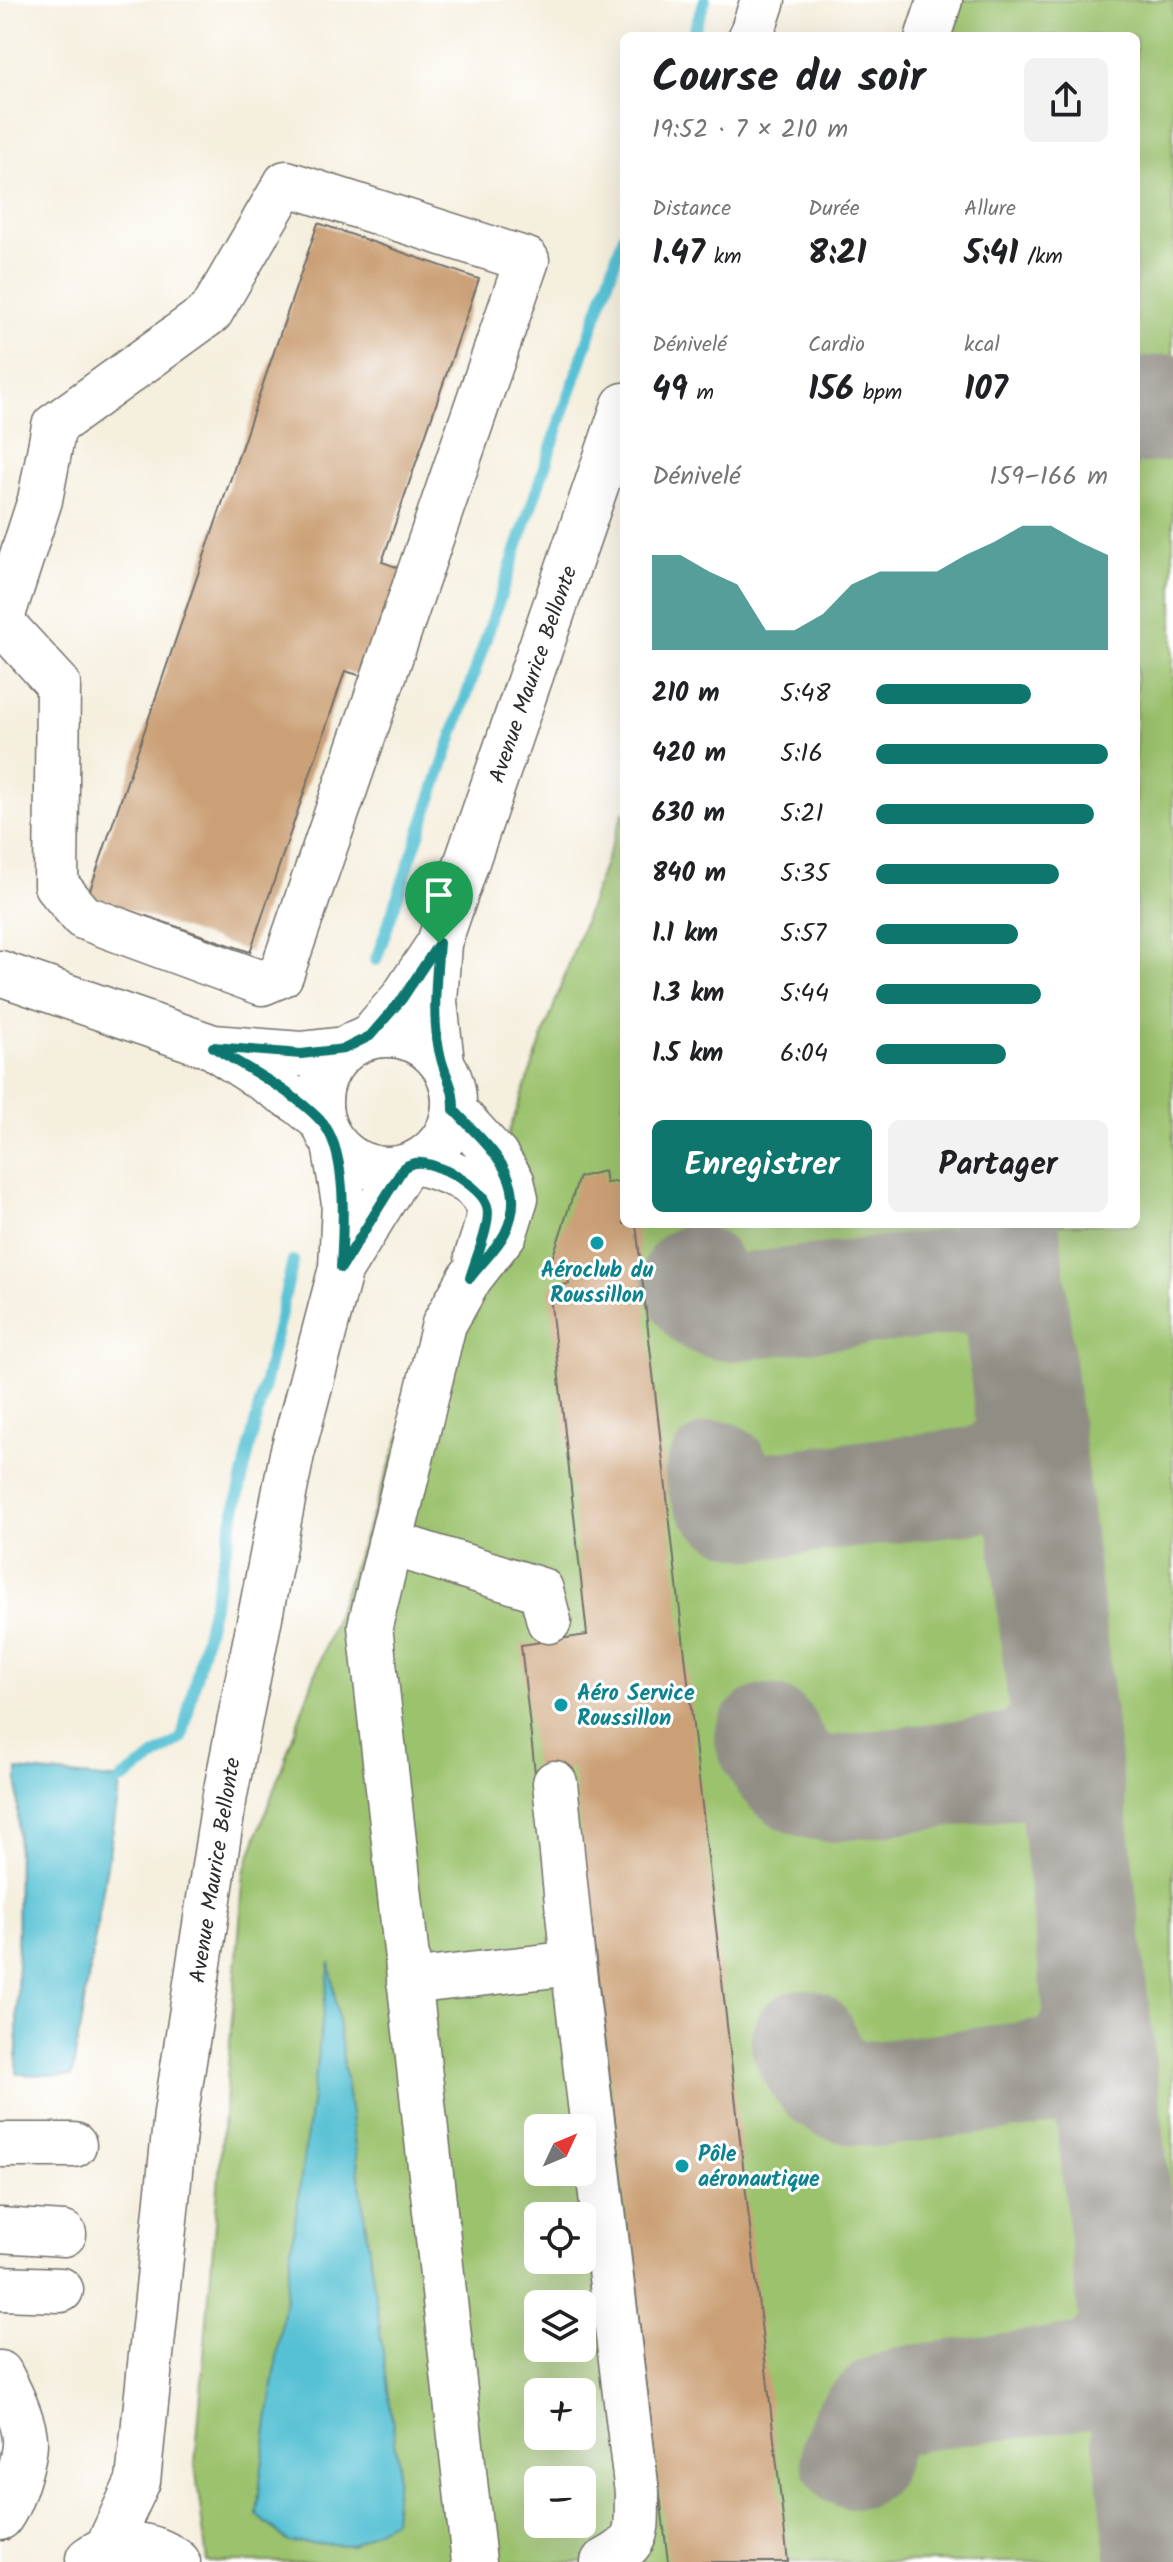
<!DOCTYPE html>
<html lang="fr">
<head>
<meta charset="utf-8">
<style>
	:root { --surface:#fff; --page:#f2f2f2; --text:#202124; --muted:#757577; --accent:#0f766e }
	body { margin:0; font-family:Kalam,sans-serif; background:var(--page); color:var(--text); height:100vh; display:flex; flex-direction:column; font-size:30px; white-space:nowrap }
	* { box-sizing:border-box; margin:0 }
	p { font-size:26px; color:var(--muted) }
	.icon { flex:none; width:44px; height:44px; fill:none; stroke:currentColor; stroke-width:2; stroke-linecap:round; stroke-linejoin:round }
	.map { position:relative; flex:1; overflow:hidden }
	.details { position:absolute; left:620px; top:32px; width:520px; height:1196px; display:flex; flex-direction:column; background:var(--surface); border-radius:12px; box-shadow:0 8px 32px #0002 }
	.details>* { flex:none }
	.needle { width:52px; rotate:46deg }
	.tools { position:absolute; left:524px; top:2114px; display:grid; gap:16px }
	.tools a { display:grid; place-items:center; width:72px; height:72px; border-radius:12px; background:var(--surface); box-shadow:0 8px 32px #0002; font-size:40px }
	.pin { position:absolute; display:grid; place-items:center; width:68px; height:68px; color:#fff; margin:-82px -34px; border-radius:50% 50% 50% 0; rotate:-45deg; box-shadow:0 0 8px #0007 }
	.pin .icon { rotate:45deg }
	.round { display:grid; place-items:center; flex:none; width:84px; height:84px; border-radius:12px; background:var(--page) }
	.summary { display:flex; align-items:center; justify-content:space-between; height:136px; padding:0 32px }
	h1 { font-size:44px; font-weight:800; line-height:60px }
	.metrics { display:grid; grid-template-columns:repeat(3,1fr); gap:12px; height:136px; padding:8px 32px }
	.metrics div { display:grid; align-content:center }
	.metrics b { font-size:34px; font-weight:800 }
	.metrics small { font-size:22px; font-weight:400 }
	.metrics p { font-size:22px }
	.chart { height:224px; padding:16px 32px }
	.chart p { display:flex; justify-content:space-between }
	.chart svg { width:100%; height:144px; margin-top:8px; fill:var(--accent); opacity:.7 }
	.action { display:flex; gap:16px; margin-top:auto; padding:16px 32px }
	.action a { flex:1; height:92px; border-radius:12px; background:var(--accent); color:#fff; font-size:32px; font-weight:800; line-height:92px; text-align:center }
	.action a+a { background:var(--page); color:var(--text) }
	ul { padding:0 32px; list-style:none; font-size:26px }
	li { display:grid; grid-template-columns:128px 96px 1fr; align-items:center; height:60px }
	li i { height:20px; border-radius:10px; background:var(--accent) }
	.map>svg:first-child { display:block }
	.green { fill:#9bc26d; stroke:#63764c; stroke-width:2; fill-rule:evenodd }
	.water { fill:#57c1d4; stroke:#417680; stroke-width:2 }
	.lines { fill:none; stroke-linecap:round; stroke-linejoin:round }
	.stream { stroke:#57c1d4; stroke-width:12 }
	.taxiway { stroke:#908d84; stroke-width:106 }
	.building { fill:#cba076 }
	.minor-casing { stroke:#72706a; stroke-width:47 }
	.minor { stroke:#fff; stroke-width:44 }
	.route-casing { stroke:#fff; stroke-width:16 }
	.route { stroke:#0f766e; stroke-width:10 }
	.culture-dot { fill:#0f9aa8; stroke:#fff; stroke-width:3 }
	.labels { text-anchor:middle; stroke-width:6; stroke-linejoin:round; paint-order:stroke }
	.street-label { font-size:22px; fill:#2b2b2b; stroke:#fff }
	.culture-label { font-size:22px; font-weight:bold; fill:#0d838f; stroke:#fff; text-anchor:start }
</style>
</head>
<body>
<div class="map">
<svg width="1173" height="2562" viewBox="0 0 1173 2562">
	<rect width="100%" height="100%" fill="#fff"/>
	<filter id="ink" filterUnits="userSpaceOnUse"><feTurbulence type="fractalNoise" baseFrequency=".0125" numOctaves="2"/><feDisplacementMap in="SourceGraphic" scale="16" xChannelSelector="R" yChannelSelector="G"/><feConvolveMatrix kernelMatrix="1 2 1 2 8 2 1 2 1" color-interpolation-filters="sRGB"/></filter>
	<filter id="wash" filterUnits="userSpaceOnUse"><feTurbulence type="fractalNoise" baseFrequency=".006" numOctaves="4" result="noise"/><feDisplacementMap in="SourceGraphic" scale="32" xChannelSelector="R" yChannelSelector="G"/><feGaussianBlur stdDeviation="1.8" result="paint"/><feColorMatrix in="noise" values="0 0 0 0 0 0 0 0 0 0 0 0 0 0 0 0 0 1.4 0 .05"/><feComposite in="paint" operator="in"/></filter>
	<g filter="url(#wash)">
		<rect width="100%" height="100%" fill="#f5efde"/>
		<!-- green -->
		<path class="green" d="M912 0H1173V373L1136 378V36H900Z
			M1173 431V2415L1040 1224H1136V435Z
			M624 810V1224H977L1015 1517 1131 2562H207L195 2464 244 1873ZM538 2128H582V2172H538ZM538 2216H582V2260H538ZM538 2304H582V2348H538ZM538 2392H582V2436H538ZM538 2480H582V2524H538Z"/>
		<!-- water -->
		<path class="water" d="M18 1770 121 1780 72 2076 17 2074Z
			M330 1962 398 2463 393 2521 351 2545 289 2542 257 2515 261 2474Z"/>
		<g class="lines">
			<!-- stream -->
			<path class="stream" d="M692 36 705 0
				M376 960 624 235
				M121 1780 182 1738 293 1261"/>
			<!-- taxiway -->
			<path class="taxiway" d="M1136 411 1173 407
				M1006 1224 1160 2562
				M695 1278C703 1299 706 1305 729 1308L983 1278 995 1273 1009 1254
				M718 1474C723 1496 733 1504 755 1507L982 1479C1007 1470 1019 1454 1030 1430
				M768 1738C783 1769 795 1786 832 1789L1014 1766C1041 1757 1053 1740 1063 1714
				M804 2042C819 2081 835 2092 876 2094L1054 2071C1081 2060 1089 2042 1097 2016
				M854 2456 861 2433 870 2421 884 2408 912 2398 1087 2376C1111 2367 1122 2350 1133 2328"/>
		</g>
		<g id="blocks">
			<!-- building -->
			<path class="building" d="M318 223 479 279 382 562 408 571 372 679 345 671 250 952 88 896Z
				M604 1171 606 1183 624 1181V1224H636L788 2562H668L573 1769 535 1773 521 1645 587 1635 549 1286 569 1284 567 1263 550 1265 579 1177Z"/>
		</g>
	</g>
	<g filter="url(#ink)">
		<use href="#blocks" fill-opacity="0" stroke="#72706a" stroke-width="2"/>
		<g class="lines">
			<!-- minor casing -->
			<g class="minor-casing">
				<path id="minor" d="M751 36 763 0
					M928 36 940 0
					M0 624 40 500 54 426 211 312 286 183 527 260 281 975 262 983 83 917 56 885 58 684 2 623
					M0 973 213 1047 301 1054 344 1049
					M320 1102a67 67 0 1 1 134 0a67 67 0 1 1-134 0Z
					M370 1036 402 999 438 945
					M219 1051 300 1103 323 1122
					M442 1062 435 1002 439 943 624 405
					M454 1110 496 1156 512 1181 516 1198 505 1233 470 1278 444 1324 370 1626 474 2562
					M417 1162C441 1169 478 1178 487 1206 491 1221 481 1242 477 1256
					M343 1266 404 1167
					M390 1543 541 1590 549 1621
					M555 1783 573 1963 637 2493C636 2534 642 2541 603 2562
					M409 1982 573 1963
					M0 2145H74
					M0 2230 64 2234
					M0 2288 61 2290
					M0 2373C9 2390 24 2421 25 2439 26 2457 11 2505 0 2518
					M107 2548 138 2481 176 2113 225 1795 292 1454 341 1268 344 1203 334 1144
					M88 2559C116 2539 151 2541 178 2562"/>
			</g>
			<!-- minor -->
			<use href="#minor" class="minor"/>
		</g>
	</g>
	<g class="lines" filter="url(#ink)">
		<!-- route casing -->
		<g class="route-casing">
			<path id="route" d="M439 943C436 980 431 1026 442 1062 448 1082 454 1086 454 1110 487 1146 532 1179 505 1233 497 1249 481 1263 470 1278 475 1260 492 1223 487 1206 481 1186 435 1160 415 1163 411 1163 408 1166 404 1167L341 1268C343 1229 349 1149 320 1120 293 1091 247 1069 213 1047L301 1054 344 1049 370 1036 402 999Z"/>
		</g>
		<!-- route -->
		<use href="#route" class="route"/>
	</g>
	<!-- markers -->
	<g class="culture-dot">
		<circle cx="597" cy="1243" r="8"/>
		<circle cx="561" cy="1705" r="8"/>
		<circle cx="682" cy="2166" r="8"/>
	</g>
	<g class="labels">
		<!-- street labels -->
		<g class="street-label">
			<text transform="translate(532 674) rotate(-71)" y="8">Avenue Maurice Bellonte</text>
			<text transform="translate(214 1870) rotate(-81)" y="8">Avenue Maurice Bellonte</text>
		</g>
		<!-- culture labels -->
		<g class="culture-label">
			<text x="597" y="1277" text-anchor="middle">Aéroclub du<tspan x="597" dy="25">Roussillon</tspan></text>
			<text x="577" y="1700">Aéro Service<tspan x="577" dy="25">Roussillon</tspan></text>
			<text x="698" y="2161">Pôle<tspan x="698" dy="25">aéronautique</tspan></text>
		</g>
	</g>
</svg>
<div class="tools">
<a><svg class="needle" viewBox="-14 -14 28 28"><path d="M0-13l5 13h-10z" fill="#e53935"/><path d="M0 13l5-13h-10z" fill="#757577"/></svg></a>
<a><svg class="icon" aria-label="locate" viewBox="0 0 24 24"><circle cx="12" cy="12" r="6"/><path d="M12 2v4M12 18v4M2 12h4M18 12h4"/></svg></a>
<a><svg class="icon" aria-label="layers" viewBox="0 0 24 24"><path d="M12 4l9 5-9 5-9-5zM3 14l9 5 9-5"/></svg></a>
<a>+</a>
<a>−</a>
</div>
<div class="pin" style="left:439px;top:943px;background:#1e9e55"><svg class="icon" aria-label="arrive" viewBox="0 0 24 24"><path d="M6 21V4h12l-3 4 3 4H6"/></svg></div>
<section class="details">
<div class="summary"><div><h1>Course du soir</h1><p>19:52 · 7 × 210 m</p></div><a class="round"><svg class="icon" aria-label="share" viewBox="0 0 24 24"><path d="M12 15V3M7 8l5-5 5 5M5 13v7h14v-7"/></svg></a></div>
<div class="metrics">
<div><p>Distance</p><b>1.47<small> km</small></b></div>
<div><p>Durée</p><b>8:21</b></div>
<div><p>Allure</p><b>5:41<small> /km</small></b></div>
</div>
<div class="metrics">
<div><p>Dénivelé</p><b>49<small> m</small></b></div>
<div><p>Cardio</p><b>156<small> bpm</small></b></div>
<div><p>kcal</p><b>107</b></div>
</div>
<div class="chart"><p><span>Dénivelé</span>159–166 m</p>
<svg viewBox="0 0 160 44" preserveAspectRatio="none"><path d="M0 44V15L10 15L20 20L30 24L40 38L50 38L60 33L70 24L80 20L90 20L100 20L110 15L120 11L130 6L140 6L150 11L160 15V44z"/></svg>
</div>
<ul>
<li><b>210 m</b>5:48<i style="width:67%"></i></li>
<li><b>420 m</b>5:16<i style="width:100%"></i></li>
<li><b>630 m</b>5:21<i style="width:94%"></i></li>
<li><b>840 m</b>5:35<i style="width:79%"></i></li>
<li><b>1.1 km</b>5:57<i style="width:61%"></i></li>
<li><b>1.3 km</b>5:44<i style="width:71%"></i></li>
<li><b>1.5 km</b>6:04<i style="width:56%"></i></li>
</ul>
<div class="action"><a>Enregistrer</a><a>Partager</a></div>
</section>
</div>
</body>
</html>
